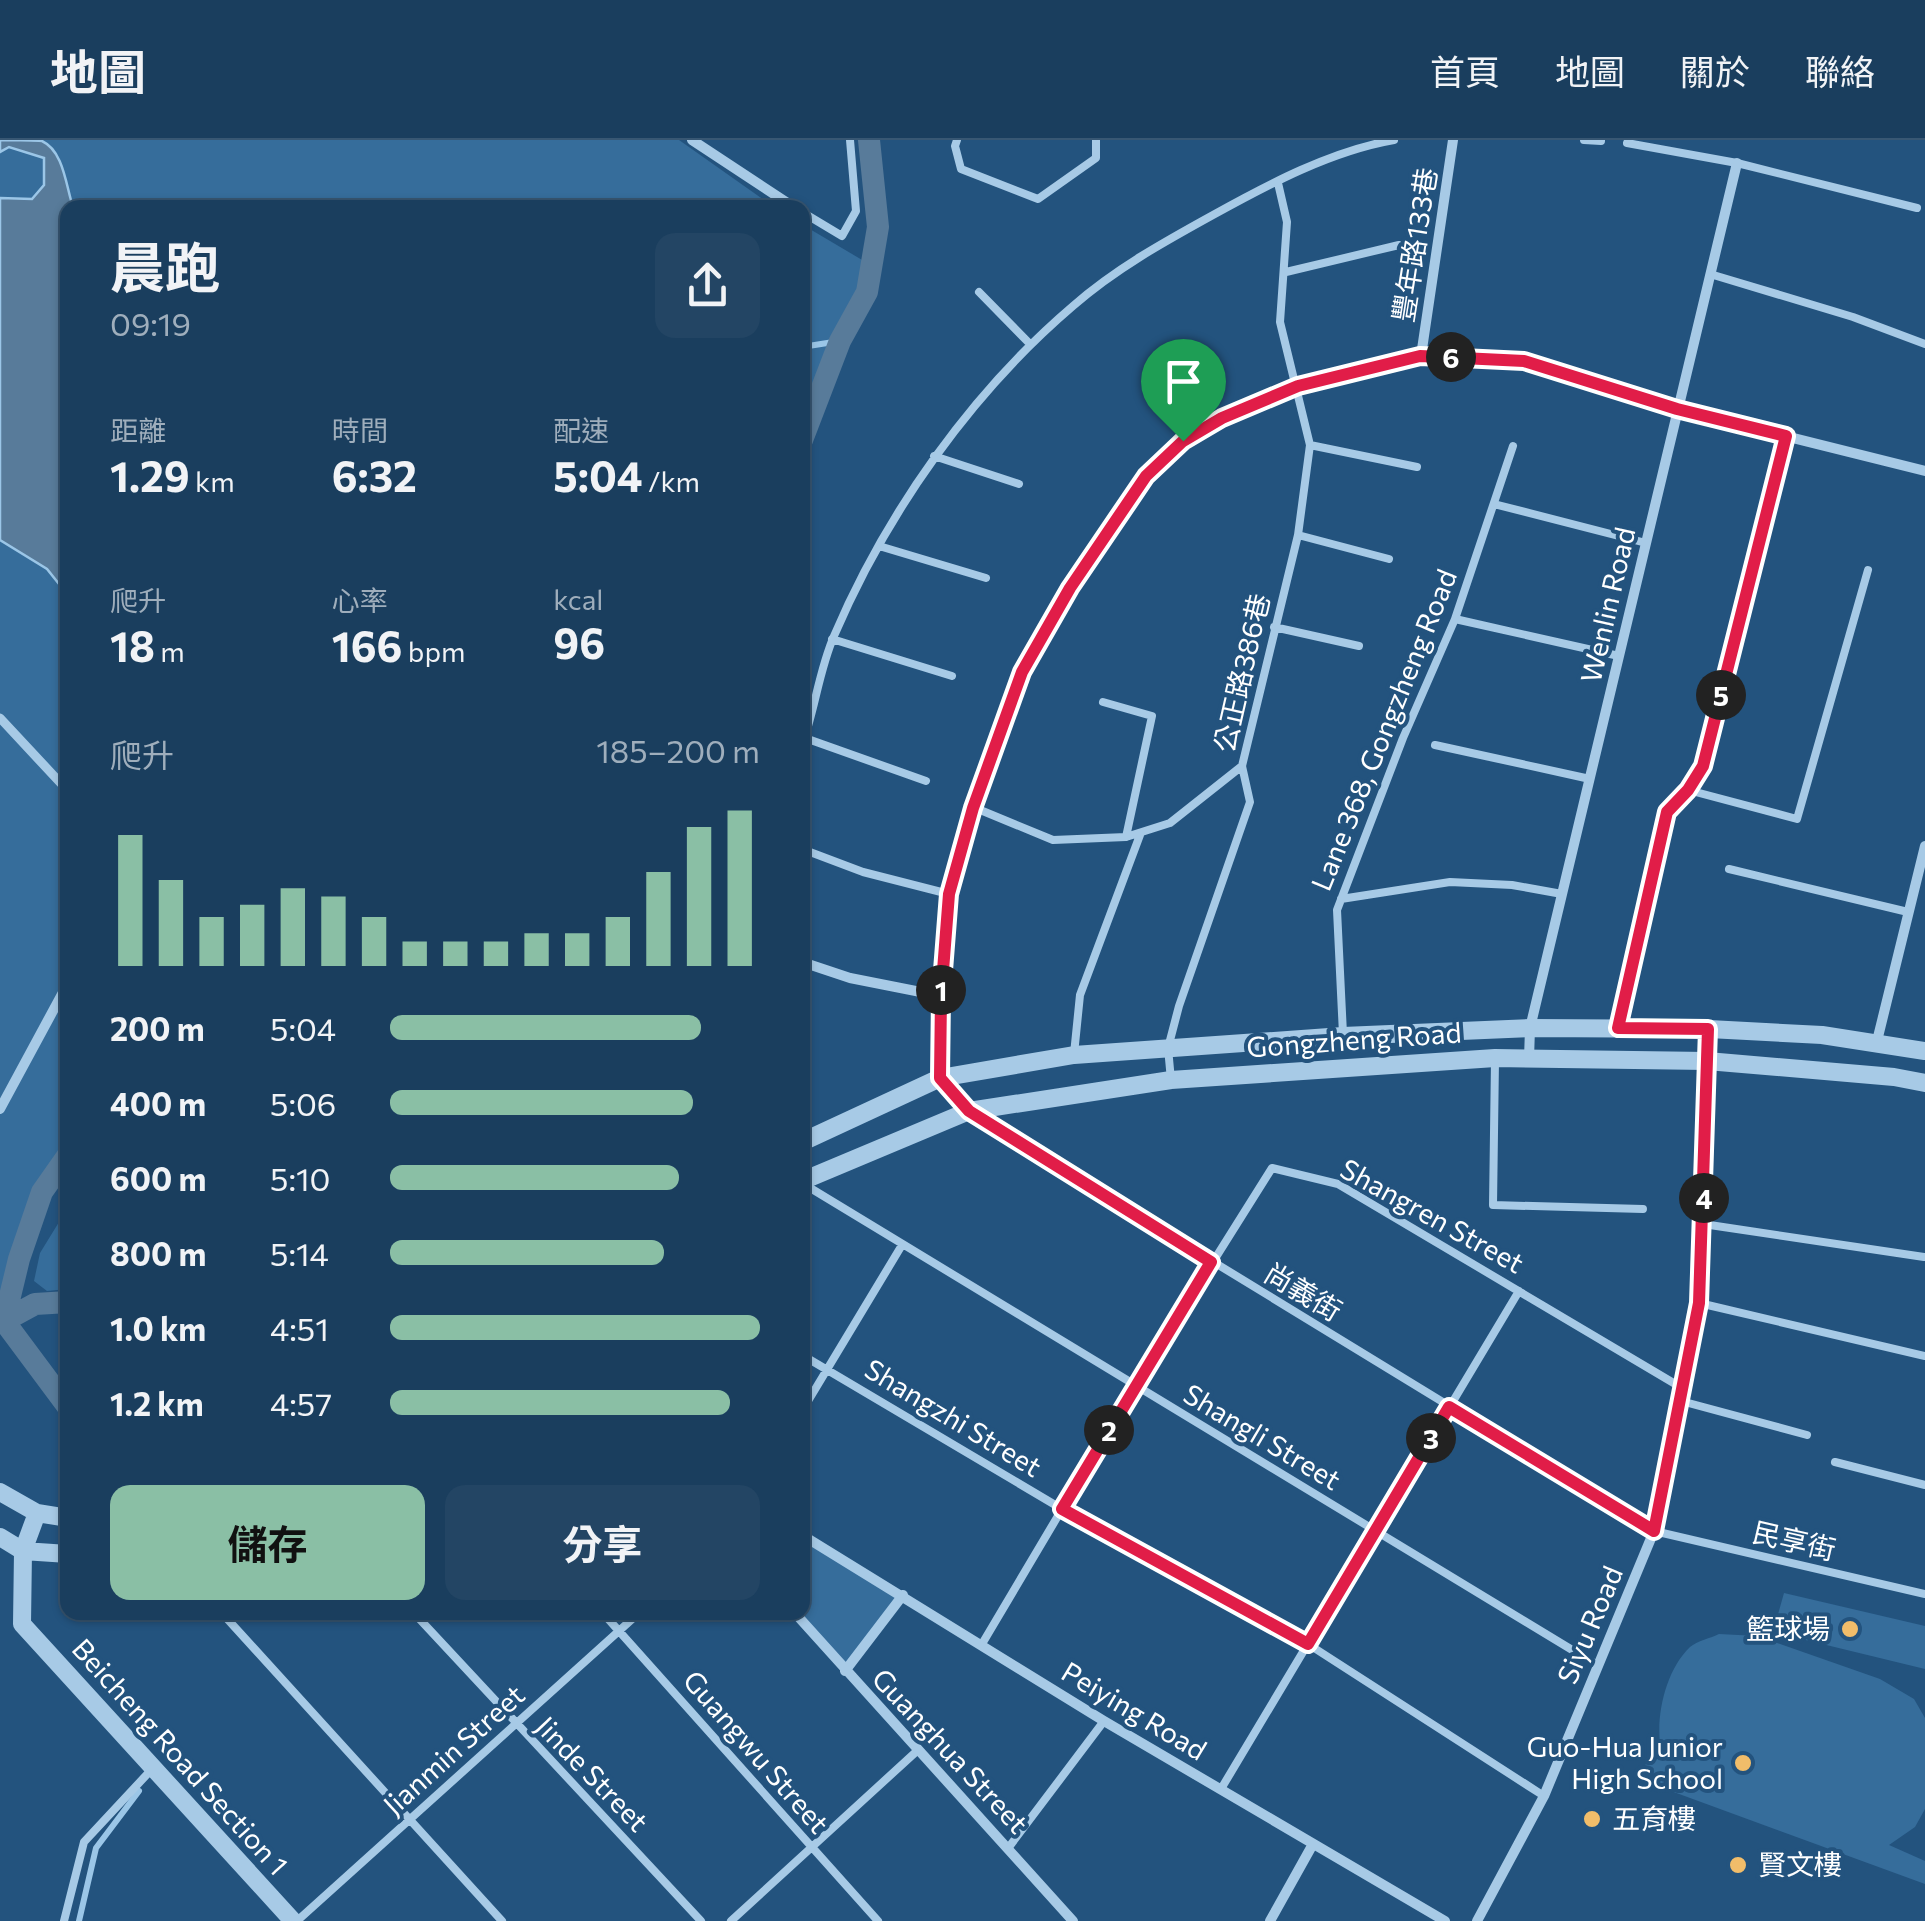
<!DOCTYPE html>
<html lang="zh-TW">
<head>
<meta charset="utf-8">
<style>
	:root { --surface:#1a3e5e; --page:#234564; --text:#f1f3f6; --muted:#9faebc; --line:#385773; --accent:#8abfa5 }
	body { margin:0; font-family:Commissioner,"Noto Sans TC",sans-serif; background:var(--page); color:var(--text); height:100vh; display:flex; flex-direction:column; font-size:38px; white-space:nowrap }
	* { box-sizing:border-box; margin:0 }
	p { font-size:32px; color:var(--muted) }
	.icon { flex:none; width:55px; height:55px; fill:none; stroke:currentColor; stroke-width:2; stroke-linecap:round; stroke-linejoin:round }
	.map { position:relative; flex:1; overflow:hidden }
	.side { position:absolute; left:60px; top:60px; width:750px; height:1420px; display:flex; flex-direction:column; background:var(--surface); border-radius:20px; box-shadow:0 2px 8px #0004,0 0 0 2px var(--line) }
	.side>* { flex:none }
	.pin { position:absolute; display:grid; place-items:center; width:85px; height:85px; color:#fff; margin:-102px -42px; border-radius:50% 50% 50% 0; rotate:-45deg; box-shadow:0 0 10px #0007 }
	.pin .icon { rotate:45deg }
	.km { position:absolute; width:50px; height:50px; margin:-25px; border-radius:50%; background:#222; color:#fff; font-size:28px; line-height:50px; text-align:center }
	.round { display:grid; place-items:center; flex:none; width:105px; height:105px; border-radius:20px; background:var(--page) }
	.overview { display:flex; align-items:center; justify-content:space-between; height:170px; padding:0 50px }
	h1 { font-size:55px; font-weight:700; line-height:75px }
	.metrics { display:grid; grid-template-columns:repeat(3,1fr); gap:15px; height:170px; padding:10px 50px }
	.metrics div { display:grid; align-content:center }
	.metrics b { font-size:42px; font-weight:700 }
	.metrics small { font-size:28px; font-weight:400 }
	.metrics p { font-size:28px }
	.chart { height:280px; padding:20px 50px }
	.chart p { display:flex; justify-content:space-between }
	.chart svg { width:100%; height:180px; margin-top:10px; stroke:var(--accent); stroke-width:6 }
	.action { display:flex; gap:20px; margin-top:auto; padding:20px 50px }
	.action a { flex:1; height:115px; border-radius:20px; background:var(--accent); color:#111; font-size:40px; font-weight:700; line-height:115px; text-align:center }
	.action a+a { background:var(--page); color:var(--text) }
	ul { padding:0 50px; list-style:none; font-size:32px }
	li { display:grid; grid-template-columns:160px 120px 1fr; align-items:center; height:75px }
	li i { height:25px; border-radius:12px; background:var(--accent) }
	header { display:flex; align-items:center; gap:60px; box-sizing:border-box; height:140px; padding:0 50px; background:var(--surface); border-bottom:2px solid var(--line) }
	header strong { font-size:48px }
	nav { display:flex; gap:55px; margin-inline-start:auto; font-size:35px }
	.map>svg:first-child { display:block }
	.green { fill:#366d9b }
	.water { fill:#587b9a; stroke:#9bc6e7; stroke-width:2.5 }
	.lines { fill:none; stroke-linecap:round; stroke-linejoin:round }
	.stream { stroke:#9bc6e7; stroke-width:6 }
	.canal { stroke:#587b9a; stroke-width:22 }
	.service { stroke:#a7cae6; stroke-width:8 }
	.pedestrian { stroke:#a7cae6; stroke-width:9 }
	.minor { stroke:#a7cae6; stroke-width:10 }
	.tertiary { stroke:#a7cae6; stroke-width:18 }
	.route-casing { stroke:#fff; stroke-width:20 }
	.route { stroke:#e11d48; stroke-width:12 }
	.poi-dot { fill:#f1bd6a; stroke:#23537e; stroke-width:4 }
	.labels { text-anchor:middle; stroke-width:8; stroke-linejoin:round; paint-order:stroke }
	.street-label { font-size:28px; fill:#fff; stroke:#23537e }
	.poi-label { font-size:28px; fill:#fff; stroke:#23537e; text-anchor:end }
</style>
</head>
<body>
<header>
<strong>地圖</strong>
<nav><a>首頁</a><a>地圖</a><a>關於</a><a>聯絡</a></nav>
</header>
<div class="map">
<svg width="1925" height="1781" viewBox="0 0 1925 1781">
	<rect width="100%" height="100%" fill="#23537e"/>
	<!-- green -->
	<path class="green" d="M0 0H679L774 67 68 68 67 1017 27 1083 9 1160 0 1168Z
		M803 85 874 127 832 207 803 320Z
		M67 1069V1149L47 1151 34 1141 40 1113Z
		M803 1395 903 1455 845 1531 794 1473 802 1472Z
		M1784 1453 1925 1486V1529L1773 1492Z
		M1719 1494 1757 1496 1880 1539 1914 1559 1925 1578V1669L1915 1687 1889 1705 1925 1721V1744L1641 1640 1649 1613 1662 1615C1654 1582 1664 1532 1690 1507 1697 1501 1711 1498 1719 1494Z"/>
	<!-- water -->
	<path class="water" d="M0 0C12 0 31 0 42 1 64 11 66 47 73 67L68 68 67 454 47 429 0 400V58L32 59 44 45V18L9 7 0 12Z"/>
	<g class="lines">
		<!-- stream -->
		<path class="stream" d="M802 207 840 201
			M79 1781 96 1708 139 1651"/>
		<!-- canal -->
		<path class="canal" d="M802 300 840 201 867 152 878 87 869 0
			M68 1015 42 1052 19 1119 4 1181 68 1267
			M0 1183 35 1164 68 1162"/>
		<!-- service -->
		<path class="service" d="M957 0 955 6 961 29 1038 59 1096 18V0
			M1584 0 1601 1
			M1627 3 1737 23 1917 68
			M802 72 842 96 856 71 850 0
			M1286 132 1399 105
			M1710 134 1853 177 1925 204
			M979 152 1030 204
			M1310 305 1417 327
			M934 316 1019 344
			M1494 364 1646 403
			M1298 395 1389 419
			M879 406 986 438
			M1455 479 1619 516
			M1274 487 1359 506
			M832 499 952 536
			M1103 562 1152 576 1126 697
			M805 598 926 641
			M802 605C815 570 819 530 834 496 887 372 971 253 1073 166 1115 129 1164 102 1213 75 1269 44 1331 11 1394 0
			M1435 605 1590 639
			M1688 650 1797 679 1868 430
			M973 667 1053 700 1126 697 1170 683 1242 626
			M802 709 863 732 949 754
			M1729 729 1908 772
			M1341 759 1450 742 1512 745 1562 754
			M1618 888 1667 672 1688 650 1703 626 1786 296
			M1343 894 1337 770 1403 598 1455 479 1513 306
			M1074 914 1080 855 1140 695
			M1495 920 1493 1065 1643 1069
			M940 938 969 971 1004 994 1654 1391 1925 1454
			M1171 940 1168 908 1179 866 1250 662 1242 626 1298 395 1310 305 1280 182 1287 82 1278 43
			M802 1043 1597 1525
			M1703 1084 1924 1117
			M1699 1163 1925 1216
			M802 1215 1062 1369 1308 1504 1544 1656
			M1681 1261 1807 1295
			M802 1271 902 1105
			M1835 1322 1925 1345
			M221 1472 502 1781
			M413 1472 701 1781
			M602 1472 878 1781
			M982 1504 1135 1246 1272 1028 1338 1044 1682 1248
			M1221 1649 1519 1151
			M1009 1707 1104 1581
			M64 1781 84 1702 152 1629
			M297 1781 640 1472
			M731 1781 918 1610"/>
		<!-- pedestrian -->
		<path class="pedestrian" d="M0 578 68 651"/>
		<!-- minor -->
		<path class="minor" d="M692 0 795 68
			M1421 216 1453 0
			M802 822 850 838 941 856
			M1877 901 1925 706
			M1529 919 1530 888 1737 23
			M940 938 941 856 949 754 973 667 1022 532 1070 448 1146 336 1183 301 1222 278 1297 246 1421 216 1524 221 1677 269 1925 331
			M0 969 68 843
			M802 1395 1104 1581 1445 1781
			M794 1472 1073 1781
			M845 1531 903 1455
			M1270 1781 1313 1704
			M1477 1781 1544 1656 1654 1391 1699 1163 1709 889"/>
		<!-- tertiary -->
		<path class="tertiary" d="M802 1002 940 938 1074 915 1343 896 1530 888 1709 889 1822 895 1925 911
			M802 1041 969 971 1171 940 1495 918 1707 921 1894 937 1925 943
			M0 1352 37 1373 68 1378
			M37 1373 23 1411 22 1484 293 1781
			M0 1397 23 1411 68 1414"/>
	</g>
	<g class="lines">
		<!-- route casing -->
		<g class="route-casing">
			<path id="route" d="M1420 216 1524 221 1677 269 1786 296 1703 626 1688 650 1667 672 1618 888 1708 889 1699 1163 1654 1391 1449 1267 1308 1504 1062 1369 1211 1122 969 971 940 938 941 856 949 754 973 668 1022 532 1070 448 1146 336 1183 301 1222 278 1298 246Z"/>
		</g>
		<!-- route -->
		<use href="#route" class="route"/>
	</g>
	<!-- markers -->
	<g class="poi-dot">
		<circle cx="1850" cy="1489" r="10"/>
		<circle cx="1743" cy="1623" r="10"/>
		<circle cx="1592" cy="1679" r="10"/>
		<circle cx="1738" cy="1725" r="10"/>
	</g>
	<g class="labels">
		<!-- street labels -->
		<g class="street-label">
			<text transform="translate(1415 105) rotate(-81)" y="10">豐年路133巷</text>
			<text transform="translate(1608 465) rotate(-77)" y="10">Wenlin Road</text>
			<text transform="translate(1242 533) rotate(-77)" y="10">公正路386巷</text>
			<text transform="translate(1384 590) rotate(-68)" y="10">Lane 368, Gongzheng Road</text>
			<text transform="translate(1354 900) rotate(-4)" y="10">Gongzheng Road</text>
			<text transform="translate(1432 1076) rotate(29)" y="10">Shangren Street</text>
			<text transform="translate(1303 1152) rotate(31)" y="10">尚義街</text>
			<text transform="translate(953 1278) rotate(31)" y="10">Shangzhi Street</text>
			<text transform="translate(1262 1297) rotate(31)" y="10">Shangli Street</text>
			<text transform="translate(1794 1401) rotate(13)" y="10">民享街</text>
			<text transform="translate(1590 1485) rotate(-67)" y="10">Siyu Road</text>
			<text transform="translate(1134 1571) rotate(31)" y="10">Peiying Road</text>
			<text transform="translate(454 1610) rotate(-42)" y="10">Jianmin Street</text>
			<text transform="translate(950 1611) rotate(47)" y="10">Guanghua Street</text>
			<text transform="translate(756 1612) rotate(49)" y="10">Guangwu Street</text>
			<text transform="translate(180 1617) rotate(48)" y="10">Beicheng Road Section 1</text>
			<text transform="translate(592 1634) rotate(46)" y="10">Jinde Street</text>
		</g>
		<!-- poi labels -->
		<g class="poi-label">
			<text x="1830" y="1499">籃球場</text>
			<text x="1723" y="1617">Guo-Hua Junior<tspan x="1723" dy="32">High School</tspan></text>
			<text x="1612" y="1689" text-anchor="start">五育樓</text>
			<text x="1758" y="1735" text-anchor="start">賢文樓</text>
		</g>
	</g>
</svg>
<div class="pin" style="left:1183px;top:301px;background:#1e9e55"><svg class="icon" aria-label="arrive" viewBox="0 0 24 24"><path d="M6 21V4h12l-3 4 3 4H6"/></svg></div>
<b class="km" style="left:941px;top:850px">1</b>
<b class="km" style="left:1109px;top:1290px">2</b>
<b class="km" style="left:1431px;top:1298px">3</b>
<b class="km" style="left:1704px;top:1058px">4</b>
<b class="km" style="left:1721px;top:555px">5</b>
<b class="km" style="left:1451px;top:217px">6</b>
<section class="side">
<div class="overview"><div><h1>晨跑</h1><p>09:19</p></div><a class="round"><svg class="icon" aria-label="share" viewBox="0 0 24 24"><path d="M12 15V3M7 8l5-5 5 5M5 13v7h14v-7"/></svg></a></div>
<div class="metrics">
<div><p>距離</p><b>1.29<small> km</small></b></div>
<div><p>時間</p><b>6:32</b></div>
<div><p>配速</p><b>5:04<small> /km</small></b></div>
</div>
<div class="metrics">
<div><p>爬升</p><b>18<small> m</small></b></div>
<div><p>心率</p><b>166<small> bpm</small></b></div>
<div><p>kcal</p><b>96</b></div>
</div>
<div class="chart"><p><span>爬升</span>185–200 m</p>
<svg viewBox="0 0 160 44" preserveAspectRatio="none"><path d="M5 44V12M15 44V23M25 44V32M35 44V29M45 44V25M55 44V27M65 44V32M75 44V38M85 44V38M95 44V38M105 44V36M115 44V36M125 44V32M135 44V21M145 44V10M155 44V6"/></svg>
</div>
<ul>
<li><b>200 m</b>5:04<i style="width:84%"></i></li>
<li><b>400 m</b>5:06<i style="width:82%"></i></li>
<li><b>600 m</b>5:10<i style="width:78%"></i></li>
<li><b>800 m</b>5:14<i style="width:74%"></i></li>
<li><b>1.0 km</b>4:51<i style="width:100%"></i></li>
<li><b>1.2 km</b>4:57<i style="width:92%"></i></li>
</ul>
<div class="action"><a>儲存</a><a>分享</a></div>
</section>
</div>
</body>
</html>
